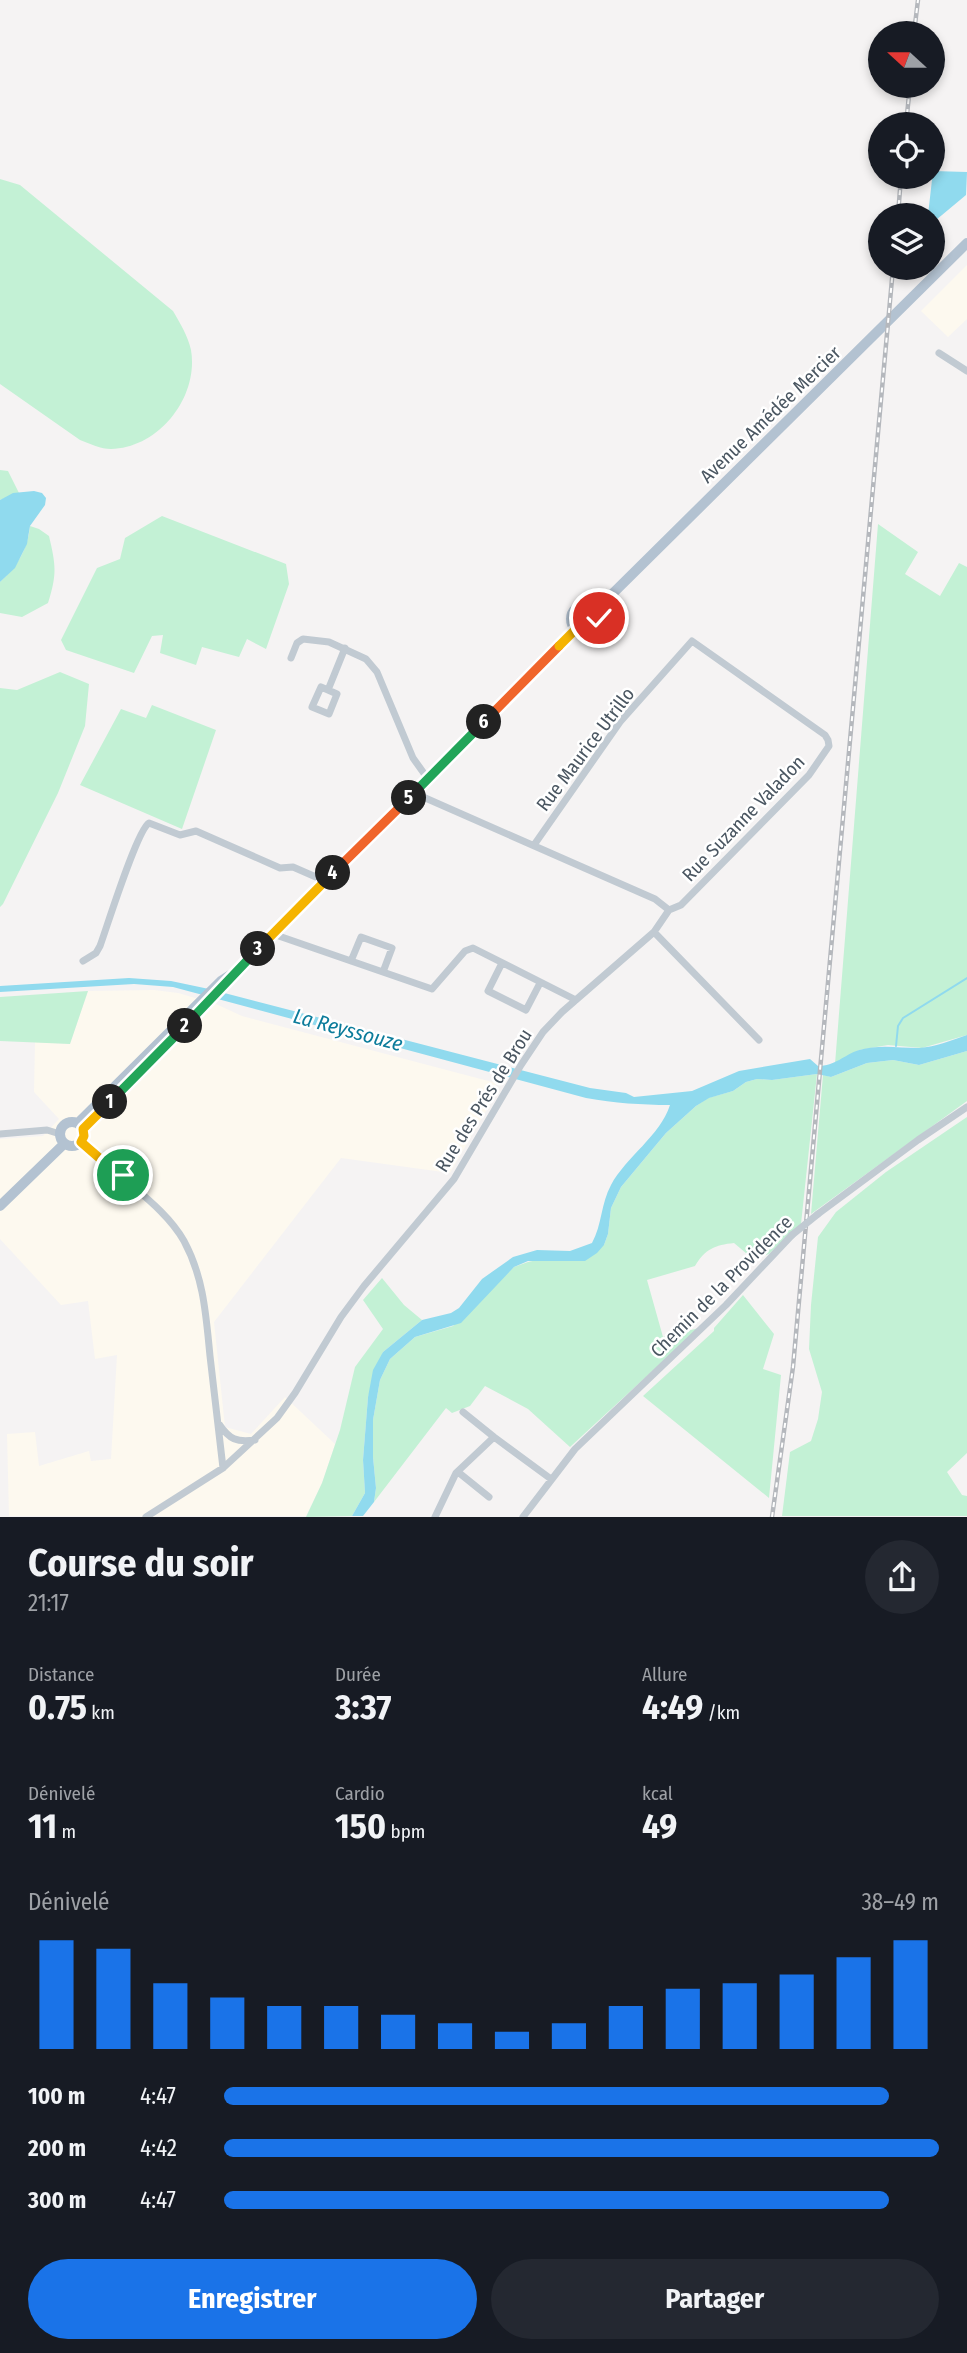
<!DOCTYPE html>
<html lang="fr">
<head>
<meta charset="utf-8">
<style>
	:root { --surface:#171b24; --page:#242831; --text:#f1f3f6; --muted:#9ea1a6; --accent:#1a73e8 }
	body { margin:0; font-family:"Fira Sans Condensed",sans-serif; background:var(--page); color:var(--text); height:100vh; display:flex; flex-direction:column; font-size:26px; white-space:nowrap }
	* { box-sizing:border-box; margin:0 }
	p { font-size:23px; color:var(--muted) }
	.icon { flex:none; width:38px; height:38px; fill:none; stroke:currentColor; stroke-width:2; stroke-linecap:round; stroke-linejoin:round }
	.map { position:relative; height:1517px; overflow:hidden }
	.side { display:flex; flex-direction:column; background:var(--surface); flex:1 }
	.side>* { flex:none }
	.needle { width:46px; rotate:291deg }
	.controls { position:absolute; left:868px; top:21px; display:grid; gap:14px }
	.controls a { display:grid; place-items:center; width:77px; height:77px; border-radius:50%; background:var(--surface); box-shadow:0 4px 10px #0003; font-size:35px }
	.pin { position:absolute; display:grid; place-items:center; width:60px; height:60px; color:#fff; margin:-30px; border:4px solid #fff; border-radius:50%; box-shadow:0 2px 7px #0007 }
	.km { position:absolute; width:35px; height:35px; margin:-18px; border-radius:50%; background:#222; color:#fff; font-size:19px; line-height:35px; text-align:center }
	.round { display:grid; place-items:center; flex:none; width:74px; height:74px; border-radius:37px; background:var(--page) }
	.headline { display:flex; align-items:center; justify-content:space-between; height:119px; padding:0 28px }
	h1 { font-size:38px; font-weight:700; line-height:52px }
	.stats { display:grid; grid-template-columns:repeat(3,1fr); gap:10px; height:119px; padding:7px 28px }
	.stats div { display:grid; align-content:center }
	.stats b { font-size:35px; font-weight:700 }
	.stats small { font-size:19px; font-weight:400 }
	.stats p { font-size:19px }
	.chart { height:196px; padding:14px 28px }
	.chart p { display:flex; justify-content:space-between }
	.chart svg { width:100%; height:126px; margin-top:7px; stroke:var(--accent); stroke-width:6 }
	.button { display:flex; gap:14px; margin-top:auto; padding:14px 28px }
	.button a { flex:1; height:80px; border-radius:42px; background:var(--accent); color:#fff; font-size:28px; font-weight:700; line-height:80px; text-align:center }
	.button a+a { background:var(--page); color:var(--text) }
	ul { padding:0 28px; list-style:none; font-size:23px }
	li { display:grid; grid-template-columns:112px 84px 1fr; align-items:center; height:52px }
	li i { height:18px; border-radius:9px; background:var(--accent) }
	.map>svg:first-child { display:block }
	.commercial { fill:#fdf9ef }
	.green { fill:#c3f1d5 }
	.water { fill:#90daee }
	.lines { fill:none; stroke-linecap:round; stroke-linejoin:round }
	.stream { stroke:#90daee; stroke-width:2 }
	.minor { stroke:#c1cad2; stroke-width:7 }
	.primary { stroke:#b3c2d1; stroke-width:10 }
	.rail-casing { stroke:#b5b8bd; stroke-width:4.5 }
	.rail { stroke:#fff; stroke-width:2; stroke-dasharray:5; stroke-linecap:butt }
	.minor-bridge { stroke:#c1cad2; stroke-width:7 }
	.split-1-casing { stroke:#fff; stroke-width:14 }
	.split-2-casing { stroke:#fff; stroke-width:14 }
	.split-3-casing { stroke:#fff; stroke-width:14 }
	.split-4-casing { stroke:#fff; stroke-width:14 }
	.split-5-casing { stroke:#fff; stroke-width:14 }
	.split-6-casing { stroke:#fff; stroke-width:14 }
	.split-7-casing { stroke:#fff; stroke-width:14 }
	.split-8-casing { stroke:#fff; stroke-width:14 }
	.split-1 { stroke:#f5b400; stroke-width:9 }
	.split-2 { stroke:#22a559; stroke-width:9 }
	.split-3 { stroke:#22a559; stroke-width:9 }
	.split-4 { stroke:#f5b400; stroke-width:9 }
	.split-5 { stroke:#f0652b; stroke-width:9 }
	.split-6 { stroke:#22a559; stroke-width:9 }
	.split-7 { stroke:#f0652b; stroke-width:9 }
	.split-8 { stroke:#f5b400; stroke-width:9 }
	.labels { text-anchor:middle; stroke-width:5; stroke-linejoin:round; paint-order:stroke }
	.street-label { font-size:19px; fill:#4a5661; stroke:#fff }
	.water-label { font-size:21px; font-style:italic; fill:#0c7c9b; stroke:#fff }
</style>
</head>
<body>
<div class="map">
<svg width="967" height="1517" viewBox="0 0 967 1517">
	<rect width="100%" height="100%" fill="#f5f3f3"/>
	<!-- commercial -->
	<path class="commercial" d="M967 265V319L948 337 921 311Z
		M154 990 178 993 216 1004 242 1016 496 1083 494 1097 450 1173 341 1158 214 1322 225 1427 251 1434 285 1397 335 1444 322 1483 306 1516H9L7 1434 35 1432 39 1466 89 1451 91 1461 111 1459 117 1355 95 1359 88 1301 61 1305 0 1239V1139L43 1136 59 1119 34 1092 35 1042 70 1044 88 991Z"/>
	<!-- green -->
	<path class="green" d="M0 179 20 185 173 311C180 323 188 336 191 350 199 397 159 448 111 449 101 449 90 444 80 440L0 384Z
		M0 470 8 471 19 493 0 500Z
		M162 516 286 564 289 584 266 649 247 639 239 657 202 647 196 665 160 653 163 635 152 636 134 673 66 650 61 640 97 568 120 559 125 538Z
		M878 524 918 552 905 574 940 596 959 563 967 567V1035L922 1048 888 1045 859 1050 835 1064Z
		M30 526 39 529 49 536C56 566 57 574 48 603L22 617 0 613V582C17 567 28 549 30 526Z
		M60 672 89 684 85 726 58 793 3 904 0 907V688L17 690Z
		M152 705 216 730 182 829 80 785 121 709 146 718Z
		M88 991 70 1044 0 1041V997Z
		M967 1051V1101L811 1214 823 1075 831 1077 867 1063 893 1060 919 1065Z
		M817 1074 801 1224 769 1254 753 1259 734 1243C715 1245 705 1249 695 1266L647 1280 663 1337 699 1328 570 1447 528 1409 485 1386 470 1406 452 1413 446 1408 374 1502 376 1488 373 1457V1420L380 1380 390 1359 415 1337 453 1326 514 1267 528 1262 604 1245 608 1234 611 1208 621 1187 666 1133 696 1106 708 1098 733 1091 746 1082 757 1079 772 1080Z
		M967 1117V1453L947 1472 962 1495 967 1496V1516H782L790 1452 811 1441 818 1419 822 1392 809 1349 811 1305 818 1237 836 1212 886 1172Z
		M382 1278 404 1305 422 1320 383 1352 368 1397 363 1460 365 1493 352 1516 306 1517 322 1483 340 1430 355 1367 383 1329 363 1300Z
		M743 1295 774 1334 763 1369 781 1375 769 1498 643 1396 714 1331V1328Z"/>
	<!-- water -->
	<path class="water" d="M933 171 967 172 966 195 936 220 933 219V215H928Z
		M34 491 42 493 46 498 45 505 30 526 27 544 15 568 0 582V500L13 493Z
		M129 978 171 981 209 989 590 1088 626 1093 634 1097 692 1091 739 1071 810 1059 818 1066C835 1066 844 1055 859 1050 880 1044 898 1048 919 1048 936 1047 952 1040 967 1035V1051L919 1065 893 1060 867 1063 831 1077 817 1074 772 1080 757 1079 746 1082 733 1091 709 1098 696 1106 666 1133 621 1187 611 1208 608 1234 604 1245 597 1253 585 1261H528L514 1267 461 1323 415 1337 390 1359 380 1380 373 1420V1457L376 1488 374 1502 363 1516H352L365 1493 363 1460 368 1397 373 1370 383 1352 422 1320 451 1313 459 1308 482 1279 513 1257 537 1250 570 1251 592 1243C602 1225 601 1203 611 1185 626 1157 660 1136 670 1105 641 1105 615 1103 586 1098L173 987 134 984 0 992V986Z"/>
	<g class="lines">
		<!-- stream -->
		<path class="stream" d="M896 1046 898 1026 903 1018 967 978"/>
		<!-- minor -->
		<path class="minor" d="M939 353 967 371
			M291 658 297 643 303 639 329 642 366 659 377 672 413 758 428 779
			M328 690 337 694 329 714 312 707 321 687 328 690 345 648
			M534 845 620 722 692 641 825 735 828 740 829 746 809 775 681 905 669 910
			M654 932 759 1040
			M273 934 432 989 465 951 473 948 576 1000
			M83 961 96 953 100 946C107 927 137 830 149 823L180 835 196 831 280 868 293 867 325 881
			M351 961 361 937 392 948 383 972
			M502 963 488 991 526 1010 540 983
			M0 1134 47 1130 60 1134
			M81 1142 120 1176
			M118.5 1180a5.5 5.5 0 1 1 11 0a5.5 5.5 0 1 1-11 0Z
			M129 1183C149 1200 171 1218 184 1241 204 1278 206 1316 210 1356 214 1393 219 1431 223 1468
			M818 1214 918 1140 967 1107
			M463 1412 494 1437
			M219 1424C229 1439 237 1443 255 1440
			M458 1472 489 1497
			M146 1517 223 1468 277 1418 295 1393 341 1317 364 1286 454 1179 521 1065 543 1032 562 1012 654 932 669 910 655 899 414 793
			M435 1517 456 1473 494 1437 551 1479
			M523 1517 575 1449 726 1305 792 1235"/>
		<!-- primary -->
		<path class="primary" d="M571 619a14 14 0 1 1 28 0a14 14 0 1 1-28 0Z
			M596 610 967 243
			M60 1134a12 12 0 1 1 24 0a12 12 0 1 1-24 0Z
			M78 1123 221 981 235 972 576 629
			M83 1129 110 1102
			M0 1206 64 1144"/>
		<!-- rail casing -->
		<g class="rail-casing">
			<path id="rail" d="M914 33 918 0
				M906 124 910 86
				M898 215 901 177
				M772 1517 793 1367 893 268"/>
		</g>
		<!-- rail -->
		<use href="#rail" class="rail"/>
		<!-- minor-bridge -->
		<path class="minor-bridge" d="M792 1235 818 1214"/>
	</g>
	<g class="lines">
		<!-- split-1 casing -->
		<g class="split-1-casing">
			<path id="split-1" d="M110 1102 83 1129 84 1136 81 1142 120 1176 123 1175"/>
		</g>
		<!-- split-2 casing -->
		<g class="split-2-casing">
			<path id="split-2" d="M110 1102 185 1026"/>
		</g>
		<!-- split-3 casing -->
		<g class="split-3-casing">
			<path id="split-3" d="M185 1026 258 949"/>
		</g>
		<!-- split-4 casing -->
		<g class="split-4-casing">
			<path id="split-4" d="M258 949 333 873"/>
		</g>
		<!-- split-5 casing -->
		<g class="split-5-casing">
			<path id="split-5" d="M333 873 409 798"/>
		</g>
		<!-- split-6 casing -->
		<g class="split-6-casing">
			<path id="split-6" d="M409 798 484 722"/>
		</g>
		<!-- split-7 casing -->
		<g class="split-7-casing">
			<path id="split-7" d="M484 722 559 646"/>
		</g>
		<!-- split-8 casing -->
		<g class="split-8-casing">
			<path id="split-8" d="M559 646 576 629 584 633 593 631 599 618"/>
		</g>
		<!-- split-1 -->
		<use href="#split-1" class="split-1"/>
		<!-- split-2 -->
		<use href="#split-2" class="split-2"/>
		<!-- split-3 -->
		<use href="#split-3" class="split-3"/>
		<!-- split-4 -->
		<use href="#split-4" class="split-4"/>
		<!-- split-5 -->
		<use href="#split-5" class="split-5"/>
		<!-- split-6 -->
		<use href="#split-6" class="split-6"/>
		<!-- split-7 -->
		<use href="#split-7" class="split-7"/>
		<!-- split-8 -->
		<use href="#split-8" class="split-8"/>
	</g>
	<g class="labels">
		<!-- street labels -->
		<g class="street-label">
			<text transform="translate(770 414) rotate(-44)" y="7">Avenue Amédée Mercier</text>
			<text transform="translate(585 749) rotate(-53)" y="7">Rue Maurice Utrillo</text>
			<text transform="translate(743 818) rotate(-46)" y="7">Rue Suzanne Valadon</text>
			<text transform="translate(483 1100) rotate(-58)" y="7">Rue des Prés de Brou</text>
			<text transform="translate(721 1286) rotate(-45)" y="7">Chemin de la Providence</text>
		</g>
		<!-- water labels -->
		<g class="water-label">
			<text transform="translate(348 1030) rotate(15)" y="7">La Reyssouze</text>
		</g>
	</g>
</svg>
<div class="controls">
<a><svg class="needle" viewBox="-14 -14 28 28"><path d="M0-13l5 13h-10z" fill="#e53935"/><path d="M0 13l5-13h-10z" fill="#9ea1a6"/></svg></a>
<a><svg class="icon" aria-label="locate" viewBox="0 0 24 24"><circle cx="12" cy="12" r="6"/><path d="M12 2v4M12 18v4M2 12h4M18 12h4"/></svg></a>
<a><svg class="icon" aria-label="layers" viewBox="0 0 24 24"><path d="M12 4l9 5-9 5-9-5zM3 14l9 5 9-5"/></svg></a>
</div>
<div class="pin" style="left:123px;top:1175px;background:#1e9e55"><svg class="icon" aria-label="arrive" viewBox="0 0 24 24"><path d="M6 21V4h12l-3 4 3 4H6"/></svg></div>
<div class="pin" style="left:599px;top:618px;background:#d93025"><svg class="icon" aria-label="check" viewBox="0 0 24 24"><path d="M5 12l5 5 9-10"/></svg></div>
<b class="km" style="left:110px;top:1102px">1</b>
<b class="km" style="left:185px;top:1026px">2</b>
<b class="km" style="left:258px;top:949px">3</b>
<b class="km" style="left:333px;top:873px">4</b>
<b class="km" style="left:409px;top:798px">5</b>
<b class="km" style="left:484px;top:722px">6</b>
</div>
<section class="side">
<div class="headline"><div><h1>Course du soir</h1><p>21:17</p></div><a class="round"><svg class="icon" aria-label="share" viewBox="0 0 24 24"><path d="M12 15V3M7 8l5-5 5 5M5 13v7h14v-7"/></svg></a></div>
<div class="stats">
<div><p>Distance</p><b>0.75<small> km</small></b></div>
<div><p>Durée</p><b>3:37</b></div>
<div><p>Allure</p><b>4:49<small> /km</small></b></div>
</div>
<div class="stats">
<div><p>Dénivelé</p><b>11<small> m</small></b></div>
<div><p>Cardio</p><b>150<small> bpm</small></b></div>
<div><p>kcal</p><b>49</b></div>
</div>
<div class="chart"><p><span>Dénivelé</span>38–49 m</p>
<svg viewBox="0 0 160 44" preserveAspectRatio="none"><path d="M5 44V6M15 44V9M25 44V21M35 44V26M45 44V29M55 44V29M65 44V32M75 44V35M85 44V38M95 44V35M105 44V29M115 44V23M125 44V21M135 44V18M145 44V12M155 44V6"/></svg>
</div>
<ul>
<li><b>100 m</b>4:47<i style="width:93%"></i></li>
<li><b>200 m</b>4:42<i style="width:100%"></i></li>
<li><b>300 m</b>4:47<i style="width:93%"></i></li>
</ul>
<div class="button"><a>Enregistrer</a><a>Partager</a></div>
</section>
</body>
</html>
